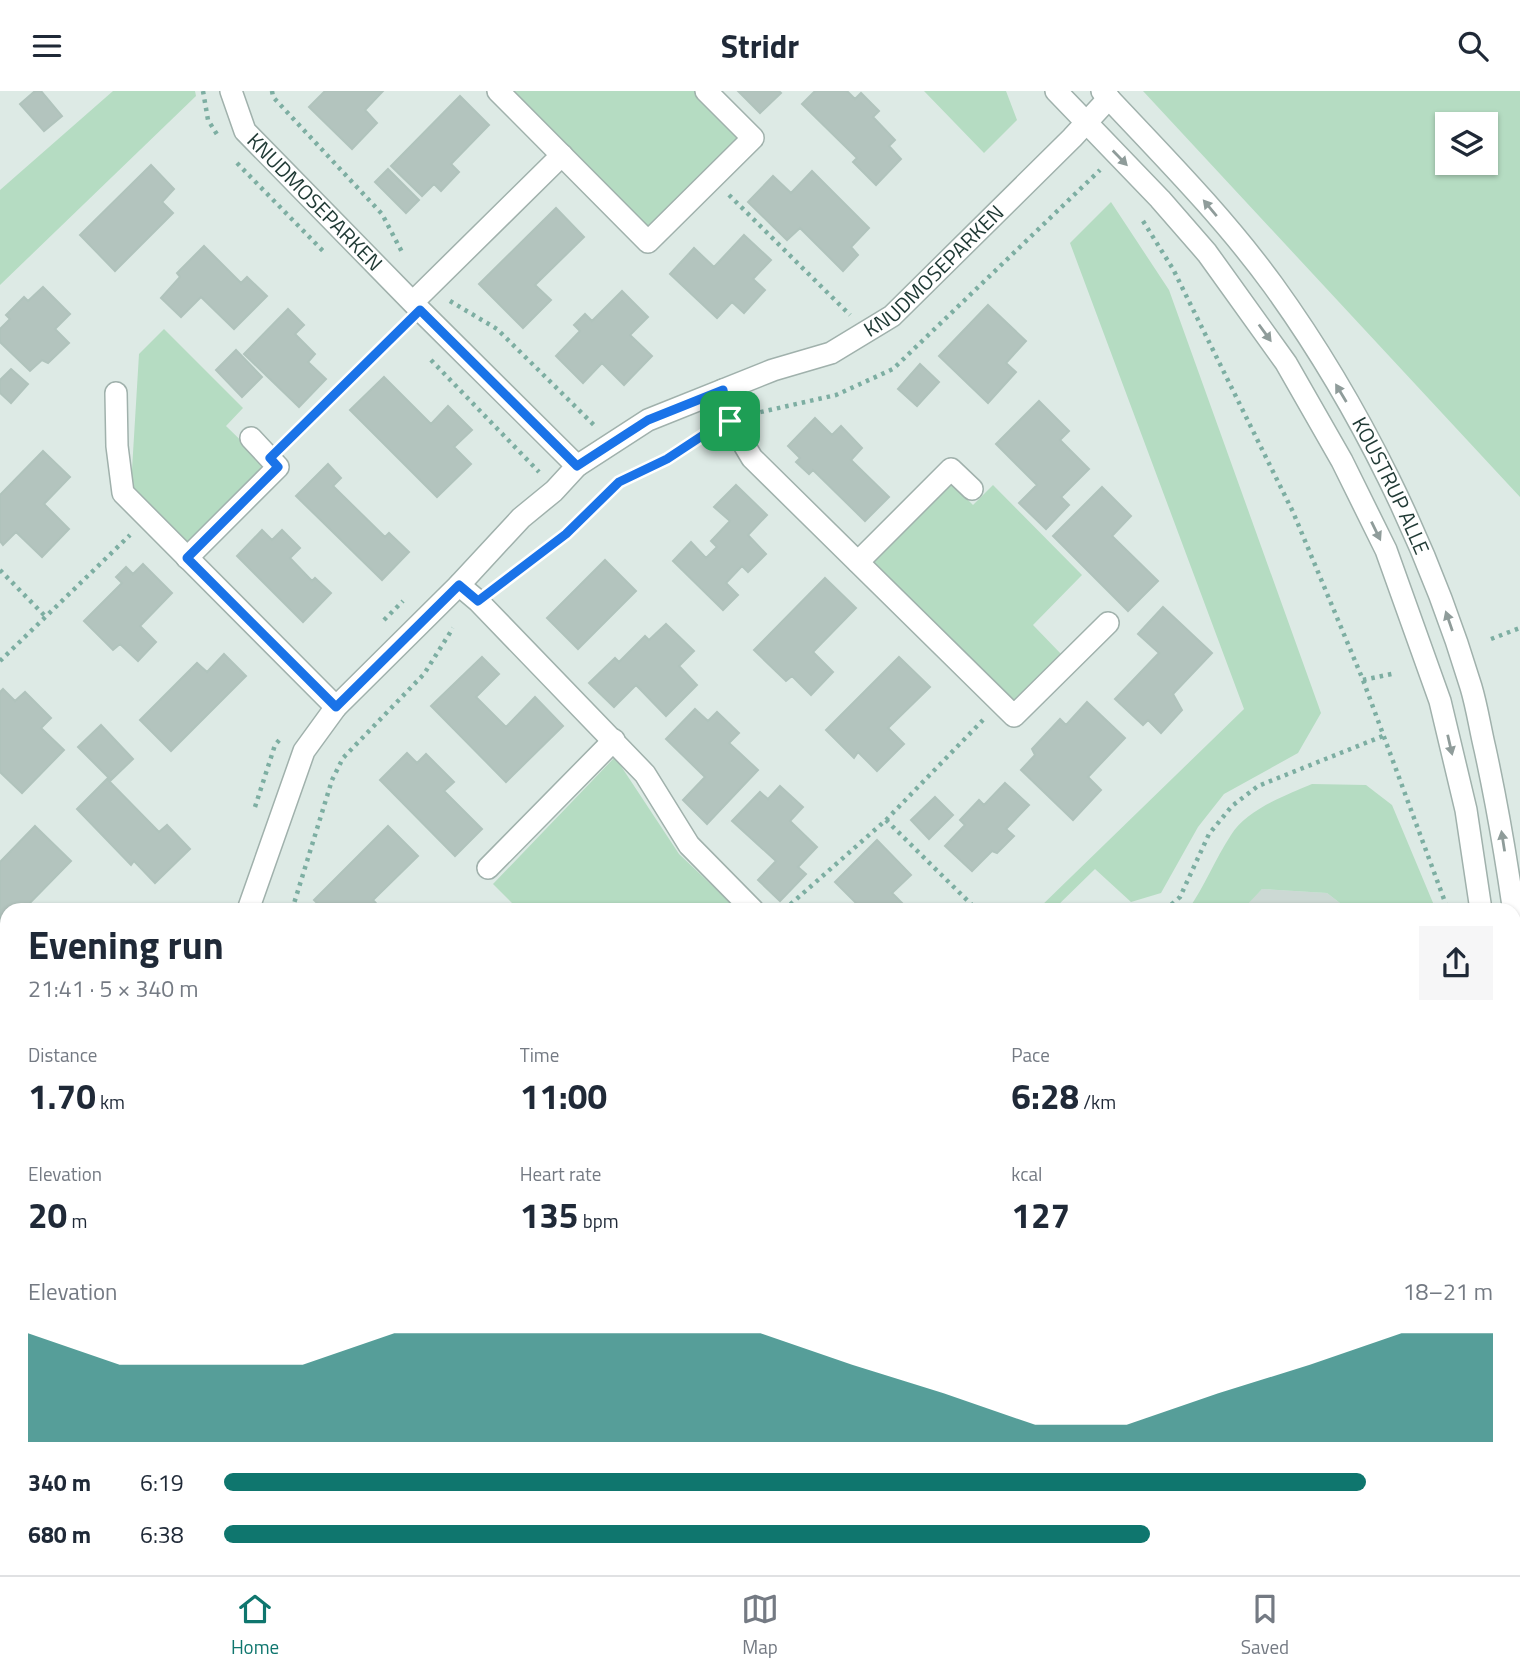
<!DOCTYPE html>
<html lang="en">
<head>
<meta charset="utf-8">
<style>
	:root { --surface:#fff; --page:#f6f6f7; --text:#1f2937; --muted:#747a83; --line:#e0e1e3; --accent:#0f766e }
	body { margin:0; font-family:"Titillium Web",sans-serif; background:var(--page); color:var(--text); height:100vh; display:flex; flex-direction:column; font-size:26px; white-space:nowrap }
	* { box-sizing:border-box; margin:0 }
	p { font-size:23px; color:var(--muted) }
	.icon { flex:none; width:38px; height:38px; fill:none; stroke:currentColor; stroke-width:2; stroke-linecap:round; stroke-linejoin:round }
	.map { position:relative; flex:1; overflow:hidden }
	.side { position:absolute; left:0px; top:812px; width:1521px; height:672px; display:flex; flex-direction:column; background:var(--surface); border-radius:21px 21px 0 0; box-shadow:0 2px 5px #0004 }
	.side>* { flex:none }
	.fabs { position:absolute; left:1435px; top:21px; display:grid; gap:14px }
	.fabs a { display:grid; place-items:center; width:63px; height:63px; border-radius:0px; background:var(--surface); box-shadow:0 2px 5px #0004; font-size:35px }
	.pin { position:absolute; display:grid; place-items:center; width:60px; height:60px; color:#fff; margin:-30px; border-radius:14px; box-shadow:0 4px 10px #0006 }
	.round { display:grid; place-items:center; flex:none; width:74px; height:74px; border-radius:0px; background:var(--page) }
	.summary { display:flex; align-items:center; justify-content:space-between; height:119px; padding:0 28px }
	h1 { font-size:38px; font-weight:700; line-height:52px }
	.stats { display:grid; grid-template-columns:repeat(3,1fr); gap:10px; height:119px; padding:7px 28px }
	.stats div { display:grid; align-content:center }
	.stats b { font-size:35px; font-weight:700 }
	.stats small { font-size:19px; font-weight:400 }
	.stats p { font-size:19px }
	.chart { height:196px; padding:14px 28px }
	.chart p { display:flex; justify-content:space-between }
	.chart svg { width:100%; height:126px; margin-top:7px; fill:var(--accent); opacity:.7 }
	ul { padding:0 28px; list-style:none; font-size:23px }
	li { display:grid; grid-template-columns:112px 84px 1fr; align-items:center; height:52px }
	li i { height:18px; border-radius:9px; background:var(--accent) }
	header { display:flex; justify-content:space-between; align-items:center; height:91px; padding:0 28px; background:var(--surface); font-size:32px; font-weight:700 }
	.tab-bar { display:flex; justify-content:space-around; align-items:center; height:98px; border-top:2px solid var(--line); background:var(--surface); font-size:19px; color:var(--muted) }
	.tab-bar a { display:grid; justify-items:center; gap:4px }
	.tab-bar .current { color:var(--accent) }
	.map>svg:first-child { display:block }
	.built { fill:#ccd9d4 }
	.green { fill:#b5dcc2; fill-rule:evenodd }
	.building { fill:#b3c4be; stroke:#b0c3bc; stroke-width:2 }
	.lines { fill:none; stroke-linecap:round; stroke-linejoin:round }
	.service-casing { stroke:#a0b1ac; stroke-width:18 }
	.minor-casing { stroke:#a0b1ac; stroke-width:24 }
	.tertiary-casing { stroke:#a0b1ac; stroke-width:24 }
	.path { stroke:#7daea2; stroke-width:4.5; stroke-dasharray:3.5 5; stroke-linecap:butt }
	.service { stroke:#fff; stroke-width:14 }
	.minor { stroke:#fff; stroke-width:21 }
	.tertiary { stroke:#fff; stroke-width:21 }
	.oneway { fill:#8f9c9a }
	.route-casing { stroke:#fff; stroke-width:14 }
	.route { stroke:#1a73e8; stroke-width:9 }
	.labels { text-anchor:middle; stroke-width:6; stroke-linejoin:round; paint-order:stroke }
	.street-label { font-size:21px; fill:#1f3934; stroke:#eef6f3 }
</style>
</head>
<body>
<header><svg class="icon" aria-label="menu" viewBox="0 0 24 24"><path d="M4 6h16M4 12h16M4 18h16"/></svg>Stridr<svg class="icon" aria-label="search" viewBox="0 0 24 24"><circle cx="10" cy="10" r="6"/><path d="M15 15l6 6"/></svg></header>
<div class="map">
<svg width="1520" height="1484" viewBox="0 0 1520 1484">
	<rect width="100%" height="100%" fill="#ddeae5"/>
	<!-- built -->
	<path class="built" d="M1262 798 1327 802 1349 819H1239Z
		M1514 1271 1520 1289V1400L1514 1403Z
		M1276 1477H1334L1317 1484H1283Z"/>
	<!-- green -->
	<path class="green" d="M113 0H195L196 5 0 194V99Z
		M510 0H694L739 45 647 137Z
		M924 0H1006L1017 29 984 62Z
		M1143 0H1520V406ZM1447 33H1486V72H1447Z
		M1111 111 1169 199 1321 622 1298 662 1224 703 1198 736 1161 802 1131 811 1095 778 1053 819H1037L1244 618 1070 152Z
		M164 238 243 317 226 335 267 375 189 453 131 395 139 263Z
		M952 393 973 414 993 394 1082 484 1033 534 1062 564 1013 614 872 473Z
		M615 666 679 763 738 819H519L493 793Z
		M1312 693 1366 694 1392 714 1436 819H1349L1327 802 1262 798 1242 819H1188C1205 795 1215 768 1231 744 1246 719 1286 704 1312 693Z
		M1514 1113 1520 1132V1289L1514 1271Z
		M1520 1400V1477L1501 1484H1316L1333 1477H1514V1402Z
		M370 1477H1276L1283 1484H365Z"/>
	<!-- building -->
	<path class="building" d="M35 0H41L62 25 44 40 20 13Z
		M325 0H383L365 19 377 32 352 58 309 16Z
		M738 0H779L781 2 760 22Z
		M815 0H847L855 8 861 2 879 20 873 26 895 49 889 55 901 68 876 94 853 71 857 67 802 13Z
		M460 5 489 34 451 73 459 81 441 100 434 93 422 105 391 75Z
		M151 74 174 98 162 111 173 122 115 180 80 144Z
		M388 78 419 109 406 122 375 91Z
		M812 80 869 137 851 156 858 164 843 180 800 137 787 149 748 111 773 85 791 102Z
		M556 117 584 146 535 194 551 209 523 237 479 193Z
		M744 144 771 169 753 188 765 199 744 222 732 211 717 227 670 183 694 157 714 176Z
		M204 155 241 192 247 186 267 205 234 238 201 206 181 226 161 207 180 186 177 182Z
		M43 196 70 223 55 238 69 252 48 272 42 269 30 280 0 251V238L10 228 6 224 24 206 28 210Z
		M622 200 648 226 630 244 652 265 624 294 602 272 583 292 556 265 580 240 574 234 585 223 592 230Z
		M988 214 1026 250 1006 272 1016 281 988 312 939 265Z
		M288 218 304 234 295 243 315 263 308 271 326 288 299 316 244 263Z
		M236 259 262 286 242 306 216 279Z
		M920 273 939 291 917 315 898 298Z
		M11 278 28 293 11 312 0 302V289Z
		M384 286 431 333 448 315 472 339 454 356 471 373 437 406 350 319Z
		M1039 310 1069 340 1060 349 1089 378 1061 406 1069 414 1046 438 1019 412 1037 394 996 353Z
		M815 327 832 344 841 335 862 357 851 369 889 406 865 430 813 379 809 383 796 371 800 367 788 355Z
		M43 360 70 386 44 413 69 438 42 466 16 441 3 454 0 450V404Z
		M328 373 341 387 333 395 385 446 389 442 409 461 382 489 296 405Z
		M736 394 767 424 748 444 766 463 748 481 742 475 726 492 738 504 723 519 673 470 691 451 706 467 717 456 711 450 730 430 714 416Z
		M1102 396 1131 425 1112 445 1158 490 1128 520 1053 445Z
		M262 439 272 449 282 439 300 457 290 467 312 490 315 487 331 502 303 531 237 465Z
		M605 469 636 500 578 558 547 527Z
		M143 473 172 502 140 535 156 551 138 570 120 553 113 559 84 530 122 492 116 486 126 476 133 483Z
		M825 487 856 517 813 561 833 581 811 604 792 585 786 590 754 559Z
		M1163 516 1212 562 1173 603 1182 619 1161 642 1148 629 1143 634 1115 608 1159 562 1138 543Z
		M666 533 694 560 679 575 697 594 666 625 636 594 614 616 589 592 615 567 619 571 645 545 649 549Z
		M224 563 246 585 171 660 140 629 197 572 207 581Z
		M482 566 499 583 476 606 506 636 535 606 563 635 506 691 431 615Z
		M899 566 930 596 888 637 904 653 877 680 858 661 854 667 826 639Z
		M3 598 15 610 25 601 51 627 41 637 64 659 22 702 0 681V601Z
		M1087 611 1125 647 1088 686 1101 699 1073 729 1021 679 1035 664 1032 658 1060 628 1066 634Z
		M695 618 708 630 717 621 739 642 729 652 758 679 707 733 683 709 705 686 666 648Z
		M101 634 133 668 111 689 78 656Z
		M407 662 417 672 426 663 454 691 444 700 482 738 455 765 380 689Z
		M107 688 159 741 167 734 190 758 155 792 134 770 131 774 77 718Z
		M1005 692 1029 714 1006 738 1014 745 997 762 992 760 972 780 945 755 965 734 960 729 979 709 984 714Z
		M780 695 803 716 790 730 817 756 798 776 806 783 780 810 758 789 776 770 732 730 760 701 768 708Z
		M935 706 953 724 929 748 911 729Z
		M35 735 71 770 23 819H7V865L4 868 0 864V771Z
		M388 735 418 765 373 809 382 819H324L314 809Z
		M877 749 911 784 892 802 909 819H857L860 816 835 791Z
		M0 953 7 960V984L4 987 0 983Z
		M232 1477H267L262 1484H227Z
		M282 1477H334L329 1484H277Z"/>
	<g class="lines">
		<!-- service casing -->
		<g class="service-casing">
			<path id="service" d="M1514 1247 1520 1244
				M1514 1368 1516 1373"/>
		</g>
		<!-- minor casing -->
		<g class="minor-casing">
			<g id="minor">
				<path id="s1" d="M231 0 245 40 420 219 577 375"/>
				<path d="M498 0 648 151 753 47 706 0"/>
				<path d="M413 211 562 64"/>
				<path d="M723 299 730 330 752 367 1014 625 1108 532"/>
				<path d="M116 302 117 355 123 402 336 616"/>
				<path d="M187 467 278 376 251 347"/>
				<path d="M858 471 951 378 972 398"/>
				<path d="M459 494 478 510 645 683 689 754 753 819"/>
				<path d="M488 777 614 649"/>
				<path id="s2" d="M248 819 304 660 336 616 459 494 521 427 554 400 577 375 648 329 773 279 831 262 892 225 1072 47 1109 7"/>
				<path d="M0 892 7 899"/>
				<path d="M1514 1427 1520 1425"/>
				<path d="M1361 1484 1380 1477"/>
			</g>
		</g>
		<!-- tertiary casing -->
		<g class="tertiary-casing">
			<g id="tertiary">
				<path d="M1056 0 1160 108 1207 162 1286 272 1342 370 1386 459 1440 610 1466 719 1481 819"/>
				<path id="s3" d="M1102 0C1161 63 1222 124 1273 194 1359 313 1429 456 1471 596 1477 616 1480 637 1485 658 1500 727 1511 796 1520 866"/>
				<path d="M1514 1017 1520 1038"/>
			</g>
		</g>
		<!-- path -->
		<path class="path" d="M203 0 208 29 218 45
			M272 0 273 6 382 123 402 161
			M237 72 324 161
			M729 104 850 224
			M1143 130 1173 178 1293 421 1363 589 1448 819
			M450 210 497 238 596 336
			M431 269 539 381
			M752 323 836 304 893 278 1100 79
			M285 351 405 236
			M0 479 45 525
			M497 496 566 443 619 391 667 368 709 341
			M384 529 403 510
			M1491 548 1520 537
			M0 570 130 444
			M1363 589 1396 582
			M255 716 275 654 282 646
			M886 729 977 819
			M292 819 332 689 343 667 424 583 453 537
			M784 819 886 729 983 629
			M1165 819 1180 806 1209 743 1232 715 1258 695 1383 645
			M1514 1081 1520 1099
			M0 1098 7 1091
			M0 1290 7 1296
			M0 1408 7 1422
			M0 1428 7 1412
			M41 1477 46 1484
			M154 1477 159 1484
			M1437 1477 1440 1484
			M468 1484 473 1477"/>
		<!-- service -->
		<use href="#service" class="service"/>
		<!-- minor -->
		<use href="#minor" class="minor"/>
		<!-- tertiary -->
		<use href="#tertiary" class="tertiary"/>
	</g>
	<!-- one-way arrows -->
	<defs><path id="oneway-solid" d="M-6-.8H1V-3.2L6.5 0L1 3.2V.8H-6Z" transform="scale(1.75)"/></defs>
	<g class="oneway">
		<use href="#oneway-solid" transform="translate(1120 67) rotate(46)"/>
		<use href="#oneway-solid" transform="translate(1210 117) rotate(-130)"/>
		<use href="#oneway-solid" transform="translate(1265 242) rotate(54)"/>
		<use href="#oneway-solid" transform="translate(1341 302) rotate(-121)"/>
		<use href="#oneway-solid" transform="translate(1376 440) rotate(64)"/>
		<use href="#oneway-solid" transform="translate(1449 530) rotate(-109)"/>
		<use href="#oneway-solid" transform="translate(1450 654) rotate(77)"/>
		<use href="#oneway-solid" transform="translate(1503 750) rotate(-99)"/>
	</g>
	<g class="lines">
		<!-- route casing -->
		<g class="route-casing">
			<path id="route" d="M420 219 577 375 648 329 723 299 730 330 717 335 667 368 619 391 566 443 478 510 459 494 336 616 187 467 278 376 270 367Z"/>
		</g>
		<!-- route -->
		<use href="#route" class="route"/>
	</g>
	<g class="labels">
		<!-- street labels -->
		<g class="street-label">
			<text dy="7" stroke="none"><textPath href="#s1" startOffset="142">KNUDMOSEPARKEN</textPath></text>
			<text dy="7" stroke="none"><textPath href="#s2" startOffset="976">KNUDMOSEPARKEN</textPath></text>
			<text dy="7" stroke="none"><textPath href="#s3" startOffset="492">KOUSTRUP ALLE</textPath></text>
		</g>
	</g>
</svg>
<div class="fabs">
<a><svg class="icon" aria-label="layers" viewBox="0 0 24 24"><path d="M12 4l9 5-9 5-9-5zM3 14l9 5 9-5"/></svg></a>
</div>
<div class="pin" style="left:730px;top:330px;background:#1e9e55"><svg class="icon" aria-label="arrive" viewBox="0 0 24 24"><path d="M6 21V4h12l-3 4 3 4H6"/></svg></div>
<section class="side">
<div class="summary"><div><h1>Evening run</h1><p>21:41 · 5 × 340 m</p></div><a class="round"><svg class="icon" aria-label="share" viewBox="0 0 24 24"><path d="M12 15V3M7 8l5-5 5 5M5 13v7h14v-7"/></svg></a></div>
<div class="stats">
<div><p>Distance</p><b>1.70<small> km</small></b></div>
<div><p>Time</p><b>11:00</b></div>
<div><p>Pace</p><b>6:28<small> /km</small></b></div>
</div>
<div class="stats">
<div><p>Elevation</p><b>20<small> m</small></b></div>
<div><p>Heart rate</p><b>135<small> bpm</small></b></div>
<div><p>kcal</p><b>127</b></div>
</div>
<div class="chart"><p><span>Elevation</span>18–21 m</p>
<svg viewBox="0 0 160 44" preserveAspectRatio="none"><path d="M0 44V6L10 17L20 17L30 17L40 6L50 6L60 6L70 6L80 6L90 17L100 27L110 38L120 38L130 27L140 17L150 6L160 6V44z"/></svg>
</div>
<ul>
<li><b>340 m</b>6:19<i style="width:90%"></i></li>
<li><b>680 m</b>6:38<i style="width:73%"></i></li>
</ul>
</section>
</div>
<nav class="tab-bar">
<a class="current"><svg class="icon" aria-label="home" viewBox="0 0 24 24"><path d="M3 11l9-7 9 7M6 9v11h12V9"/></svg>Home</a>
<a><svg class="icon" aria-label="map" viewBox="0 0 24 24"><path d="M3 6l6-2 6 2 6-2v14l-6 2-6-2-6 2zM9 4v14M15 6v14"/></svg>Map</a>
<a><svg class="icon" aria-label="saved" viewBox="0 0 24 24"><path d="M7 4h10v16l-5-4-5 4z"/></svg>Saved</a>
</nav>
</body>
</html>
